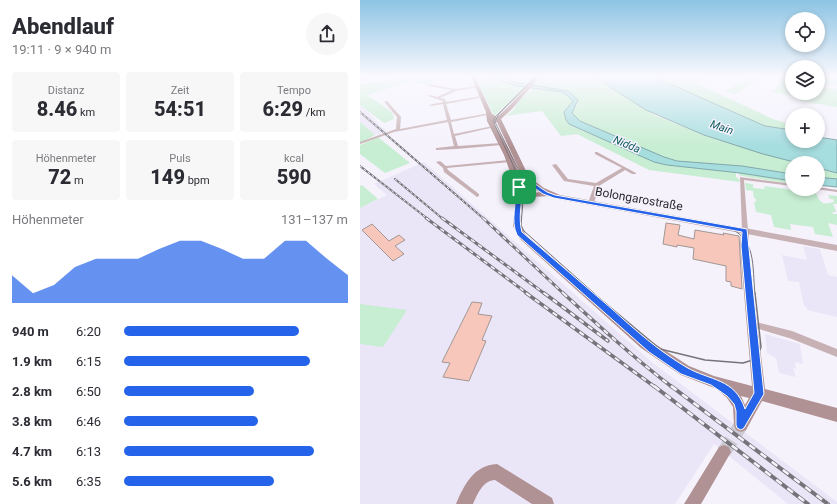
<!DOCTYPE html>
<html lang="de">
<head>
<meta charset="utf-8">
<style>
	:root { --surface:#fff; --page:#f7f7f7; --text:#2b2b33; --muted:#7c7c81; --accent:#2563eb }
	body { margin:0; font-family:Roboto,sans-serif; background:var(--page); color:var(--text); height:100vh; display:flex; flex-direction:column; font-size:15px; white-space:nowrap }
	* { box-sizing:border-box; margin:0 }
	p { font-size:13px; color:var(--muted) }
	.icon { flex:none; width:22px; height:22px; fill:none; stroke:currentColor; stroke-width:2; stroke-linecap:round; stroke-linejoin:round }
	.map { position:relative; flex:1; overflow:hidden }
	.panel { display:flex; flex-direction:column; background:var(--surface); width:360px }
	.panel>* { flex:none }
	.controls { position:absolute; left:425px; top:12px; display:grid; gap:8px }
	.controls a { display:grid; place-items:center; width:40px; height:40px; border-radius:50%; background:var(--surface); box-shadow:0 2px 6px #0003; font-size:20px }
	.pin { position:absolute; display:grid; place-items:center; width:34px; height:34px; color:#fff; margin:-17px; border-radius:8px; box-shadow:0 2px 6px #0006 }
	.round { display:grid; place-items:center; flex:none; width:42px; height:42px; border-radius:21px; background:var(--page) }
	.summary { display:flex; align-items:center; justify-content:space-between; height:68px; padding:0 12px }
	h1 { font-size:22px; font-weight:800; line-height:30px }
	.figures { display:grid; grid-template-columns:repeat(3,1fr); gap:6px; height:68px; padding:4px 12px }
	.figures div { display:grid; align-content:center; border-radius:4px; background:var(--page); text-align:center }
	.figures b { font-size:20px; font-weight:800 }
	.figures small { font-size:11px; font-weight:400 }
	.figures p { font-size:11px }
	.chart { height:112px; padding:8px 12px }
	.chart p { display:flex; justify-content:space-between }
	.chart svg { width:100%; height:72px; margin-top:4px; fill:var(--accent); opacity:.7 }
	ul { padding:0 12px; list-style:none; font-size:13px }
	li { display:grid; grid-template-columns:64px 48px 1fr; align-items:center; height:30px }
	li i { height:10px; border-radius:5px; background:var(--accent) }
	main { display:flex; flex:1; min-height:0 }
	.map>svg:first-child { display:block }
	.built { fill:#ebe6f7 }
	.green { fill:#c7edd2 }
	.water { fill:#a6dddf; stroke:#81a7aa }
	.building { fill:#f7c7bc; stroke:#a29795 }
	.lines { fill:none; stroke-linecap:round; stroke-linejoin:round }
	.secondary-tunnel { stroke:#cccad3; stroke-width:14; stroke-dasharray:14 7; stroke-linecap:butt }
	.minor { fill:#c7b1b4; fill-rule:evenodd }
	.tertiary { fill:#c7b1b4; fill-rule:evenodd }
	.secondary { fill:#b09194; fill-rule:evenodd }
	.tram-far1 { stroke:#76747a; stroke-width:1 }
	.tram { stroke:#76747a; stroke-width:1.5 }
	.rail-far3-casing { stroke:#76747a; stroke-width:2 }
	.rail-far2-casing { stroke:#76747a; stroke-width:3 }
	.rail-far1-casing { stroke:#76747a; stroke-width:3.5 }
	.rail-casing { stroke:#76747a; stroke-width:4 }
	.rail-far3 { stroke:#f5f2fc; stroke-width:1; stroke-dasharray:2.5; stroke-linecap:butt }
	.rail-far2 { stroke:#f5f2fc; stroke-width:1.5; stroke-dasharray:4.5; stroke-linecap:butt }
	.rail-far1 { stroke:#f5f2fc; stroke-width:2; stroke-dasharray:5.5; stroke-linecap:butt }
	.rail { stroke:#f5f2fc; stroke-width:2.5; stroke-dasharray:7; stroke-linecap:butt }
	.route { fill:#2563eb; stroke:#fff; fill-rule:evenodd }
	.labels { text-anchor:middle; stroke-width:3; stroke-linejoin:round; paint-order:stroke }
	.far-water-label { font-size:11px; font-style:italic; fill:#105d5f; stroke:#f5f2fc }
	.street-label { font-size:12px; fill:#2a292d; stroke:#f5f2fc }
</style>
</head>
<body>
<main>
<section class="panel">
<div class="summary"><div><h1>Abendlauf</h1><p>19:11 · 9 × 940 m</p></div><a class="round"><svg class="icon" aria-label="share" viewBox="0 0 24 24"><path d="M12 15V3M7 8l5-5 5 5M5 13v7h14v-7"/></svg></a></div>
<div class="figures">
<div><p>Distanz</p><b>8.46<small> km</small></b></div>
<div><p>Zeit</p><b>54:51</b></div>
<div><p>Tempo</p><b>6:29<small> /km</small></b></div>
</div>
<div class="figures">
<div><p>Höhenmeter</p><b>72<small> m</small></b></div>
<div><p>Puls</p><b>149<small> bpm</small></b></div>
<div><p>kcal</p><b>590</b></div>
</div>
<div class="chart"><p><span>Höhenmeter</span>131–137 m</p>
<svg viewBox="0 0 160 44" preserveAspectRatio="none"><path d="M0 44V27L10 38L20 33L30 22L40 17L50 17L60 17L70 11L80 6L90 6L100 11L110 17L120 17L130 6L140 6L150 17L160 27V44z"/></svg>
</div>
<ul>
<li><b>940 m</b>6:20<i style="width:78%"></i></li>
<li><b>1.9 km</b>6:15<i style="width:83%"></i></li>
<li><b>2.8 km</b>6:50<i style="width:58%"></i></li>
<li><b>3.8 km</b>6:46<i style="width:60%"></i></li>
<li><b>4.7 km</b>6:13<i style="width:85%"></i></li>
<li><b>5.6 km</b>6:35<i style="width:67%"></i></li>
</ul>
</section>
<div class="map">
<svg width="477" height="504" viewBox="0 0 477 504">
	<rect width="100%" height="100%" fill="#f5f2fc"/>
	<!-- built -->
	<path class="built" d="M0 105 8 111 18 124 27 131 15 135 0 122Z
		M64 162 293 363 477 502V504H428L354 444 315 504H0V208L27 195 14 184Z
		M443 246 460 249 468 275 477 277V317L447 310V307L444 306 439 282 428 281 422 255 447 260Z
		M405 334 440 344 443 364 435 362 436 369 433 368 436 377 419 373 416 358 407 353Z"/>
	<!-- green -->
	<path class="green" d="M59 76H112L110 78 96 80H76L68 85 53 83V81L7 95 32 112 34 119 24 123 0 105V84Z
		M117 76H127L165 87 134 116 117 81Z
		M139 76H175L168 84 154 82Z
		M182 76H232L294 115 347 136 436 163H432V174L382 166 317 161 304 157 220 121 212 113 218 104 208 91 175 85Z
		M292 76H347L333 82 413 119 432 125V130L405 126Z
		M392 76H405L375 94 365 91Z
		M421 76 432 81V93H458V87L477 89V107L440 101 439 97 411 92 419 85Z
		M458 76H477V85L458 83Z
		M172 89C185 90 207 89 213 102L205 111 206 120 213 126 294 162 307 165 376 172V177L379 179 380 182 289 170 217 134 201 136 182 111 145 116 153 111 158 102Z
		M0 122 15 135 0 143Z
		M18 137 50 163 25 173 0 154V145Z
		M458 169 477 173V179L458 177Z
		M378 172 432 181V184L382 176 379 175Z
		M385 183 393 184V188L405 189 404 186 456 193C461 206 465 204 474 202L473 199H470L468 195 477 196V204H473L476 212H472L473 214H477V225L468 223 473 237 455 234 453 227 430 224 431 230 414 227 411 215 396 212 394 202H396V199L394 198 393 191 386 190Z
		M2 185 18 199 0 208V186Z
		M0 304 47 310 23 347 0 344Z"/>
	<!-- water -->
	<path class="water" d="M126 76H139L154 82 208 91 218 100 212 113 220 121 304 157 317 161 382 166 432 174V181L380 173 307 165 294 162 209 124 206 120 204 112 213 101 208 96 202 92 157 86Z
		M233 76H292L405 126 432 130V141H458V137L477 140V173L458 168V163L434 162 403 154 344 135 286 110Z
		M458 177 477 179V187L458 185Z"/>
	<!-- building -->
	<path class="building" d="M306 223 320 225 318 235 334 239 335 230 364 235 363 233 379 236 382 289 371 286V282L366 281V266L333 259 334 248 317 245V247L303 244Z
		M12 224 29 241 39 235 45 240 35 246 44 254 33 261 2 230Z
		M112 302 122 303 118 314 132 316 122 340 126 341 109 381 83 377 90 363 82 362Z"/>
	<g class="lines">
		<!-- secondary-tunnel -->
		<path class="secondary-tunnel" d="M364 452 381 425"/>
		<!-- minor -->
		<path class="minor" d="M14 76H19L0 81V79Z
			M69 84 95 89 117 86 118 87 96 91 80 98 85 99 86 102 122 96 124 97 86 104 91 120 130 113 132 114 91 122 94 134 133 126 135 127 95 136 98 146 141 143 143 144 142 145 96 149 76 150V148H77L94 146 88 122 34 132 0 144V142L36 129 37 117 25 103V101H27L41 117 40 129 87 120 83 104 71 106 69 105 83 102V101L68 96 70 95 77 97 92 90 68 86Z
			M235 152H237L276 173V174H272L265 170 239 186 234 203 231 205 228 203 234 186 204 181 192 165 196 164 208 179 236 183 262 168 235 154Z
			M149 160H151V162L87 168 88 170 119 194V196L117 197 84 172 83 168 76 162 80 161 86 166Z
			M380 177 432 184V186L384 180 388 231 385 233 382 231Z
			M458 187 477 190V192L456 189H458Z
			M392 321 432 331 477 349V357L432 339 389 326 388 324 389 322Z"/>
		<!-- tertiary -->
		<path class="tertiary" d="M385 228 477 245V251L382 233 381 231 382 229Z"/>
		<!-- secondary -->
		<path class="secondary" d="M113 76H117L116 79 132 114 137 117 148 107 177 76H181L152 109 141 119 169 177 184 188 200 195 388 229 389 231 388 246 405 389 477 408V422L402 401 386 430 381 432 376 430 374 425 373 407 367 398 357 389 321 375 281 348 160 239 153 226 156 195 154 183 144 155 127 121 126 112 112 79ZM137 122 163 178 180 192 163 195C162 171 146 144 134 124ZM190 196 198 199 381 233 380 246 392 386 354 376 329 366 289 340 166 235C159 225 161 214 162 203L171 197ZM381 396 389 398 385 405Z
			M364 445 369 447 371 452 341 504H324L359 447Z
			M137 464 192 498 194 504H172L135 480C123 480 117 495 113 504H96C104 485 114 465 137 464Z"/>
		<!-- tram-far1 -->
		<path class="tram-far1" d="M176 76 135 117 133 121 164 189 161 225 164 231 235 294
			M177 76 138 115 135 122 164 181 177 190 193 197 366 227C397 237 392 266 395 294"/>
		<!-- tram -->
		<path class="tram" d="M233 293 300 349 345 360 383 363 396 359 401 347 395 293"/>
		<!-- rail-far3 casing -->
		<g class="rail-far3-casing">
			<path id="rail-far3" d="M0 112 124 219
				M0 166 68 219
				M35 179 83 219"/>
		</g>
		<!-- rail-far2 casing -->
		<g class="rail-far2-casing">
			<path id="rail-far2" d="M66 218 168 294
				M82 218 185 294
				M123 218 204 294"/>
		</g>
		<!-- rail-far1 casing -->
		<g class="rail-far1-casing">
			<path id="rail-far1" d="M166 293 295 387
				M184 293 248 341
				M203 293C239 326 274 358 312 387"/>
		</g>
		<!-- rail casing -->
		<g class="rail-casing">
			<path id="rail" d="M294 386 448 504
				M311 386 468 504"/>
		</g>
		<!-- rail-far3 -->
		<use href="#rail-far3" class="rail-far3"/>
		<!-- rail-far2 -->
		<use href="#rail-far2" class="rail-far2"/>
		<!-- rail-far1 -->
		<use href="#rail-far1" class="rail-far1"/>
		<!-- rail -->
		<use href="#rail" class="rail"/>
	</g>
	<!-- sky -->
	<linearGradient id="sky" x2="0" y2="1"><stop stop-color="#8dc4e4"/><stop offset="0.52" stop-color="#faf9fe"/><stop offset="1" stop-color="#faf9fe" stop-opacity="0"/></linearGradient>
	<rect width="477" height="147" fill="url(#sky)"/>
	<!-- route -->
	<path class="route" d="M172 182 187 192 195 195 387 229 404 394 384 428 381 430 377 428 376 425V411L374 404 367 396 351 385 321 374 289 352 157 235C150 220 157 203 156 187L159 186 165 187ZM172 186 183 194 194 198 382 232 381 246 394 393 385 409C375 378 350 381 326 367 299 351 275 330 252 309 222 283 192 258 162 232 158 218 162 204 162 190H168Z"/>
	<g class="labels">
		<!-- far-water labels -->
		<g class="far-water-label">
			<text transform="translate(362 127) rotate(19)" y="4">Main</text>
			<text transform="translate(267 144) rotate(23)" y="4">Nidda</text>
		</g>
		<!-- street labels -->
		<g class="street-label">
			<text transform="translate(279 199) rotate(10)" y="4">Bolongarostraße</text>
		</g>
	</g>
</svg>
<div class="controls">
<a><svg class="icon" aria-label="locate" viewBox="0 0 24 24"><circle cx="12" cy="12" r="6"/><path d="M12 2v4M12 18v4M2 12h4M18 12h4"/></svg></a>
<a><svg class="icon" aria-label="layers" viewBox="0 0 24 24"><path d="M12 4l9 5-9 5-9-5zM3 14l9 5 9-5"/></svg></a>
<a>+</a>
<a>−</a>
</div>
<div class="pin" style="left:159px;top:187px;background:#1e9e55"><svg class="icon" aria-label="arrive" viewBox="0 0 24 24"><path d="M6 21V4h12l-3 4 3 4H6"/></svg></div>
</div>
</main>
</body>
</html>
